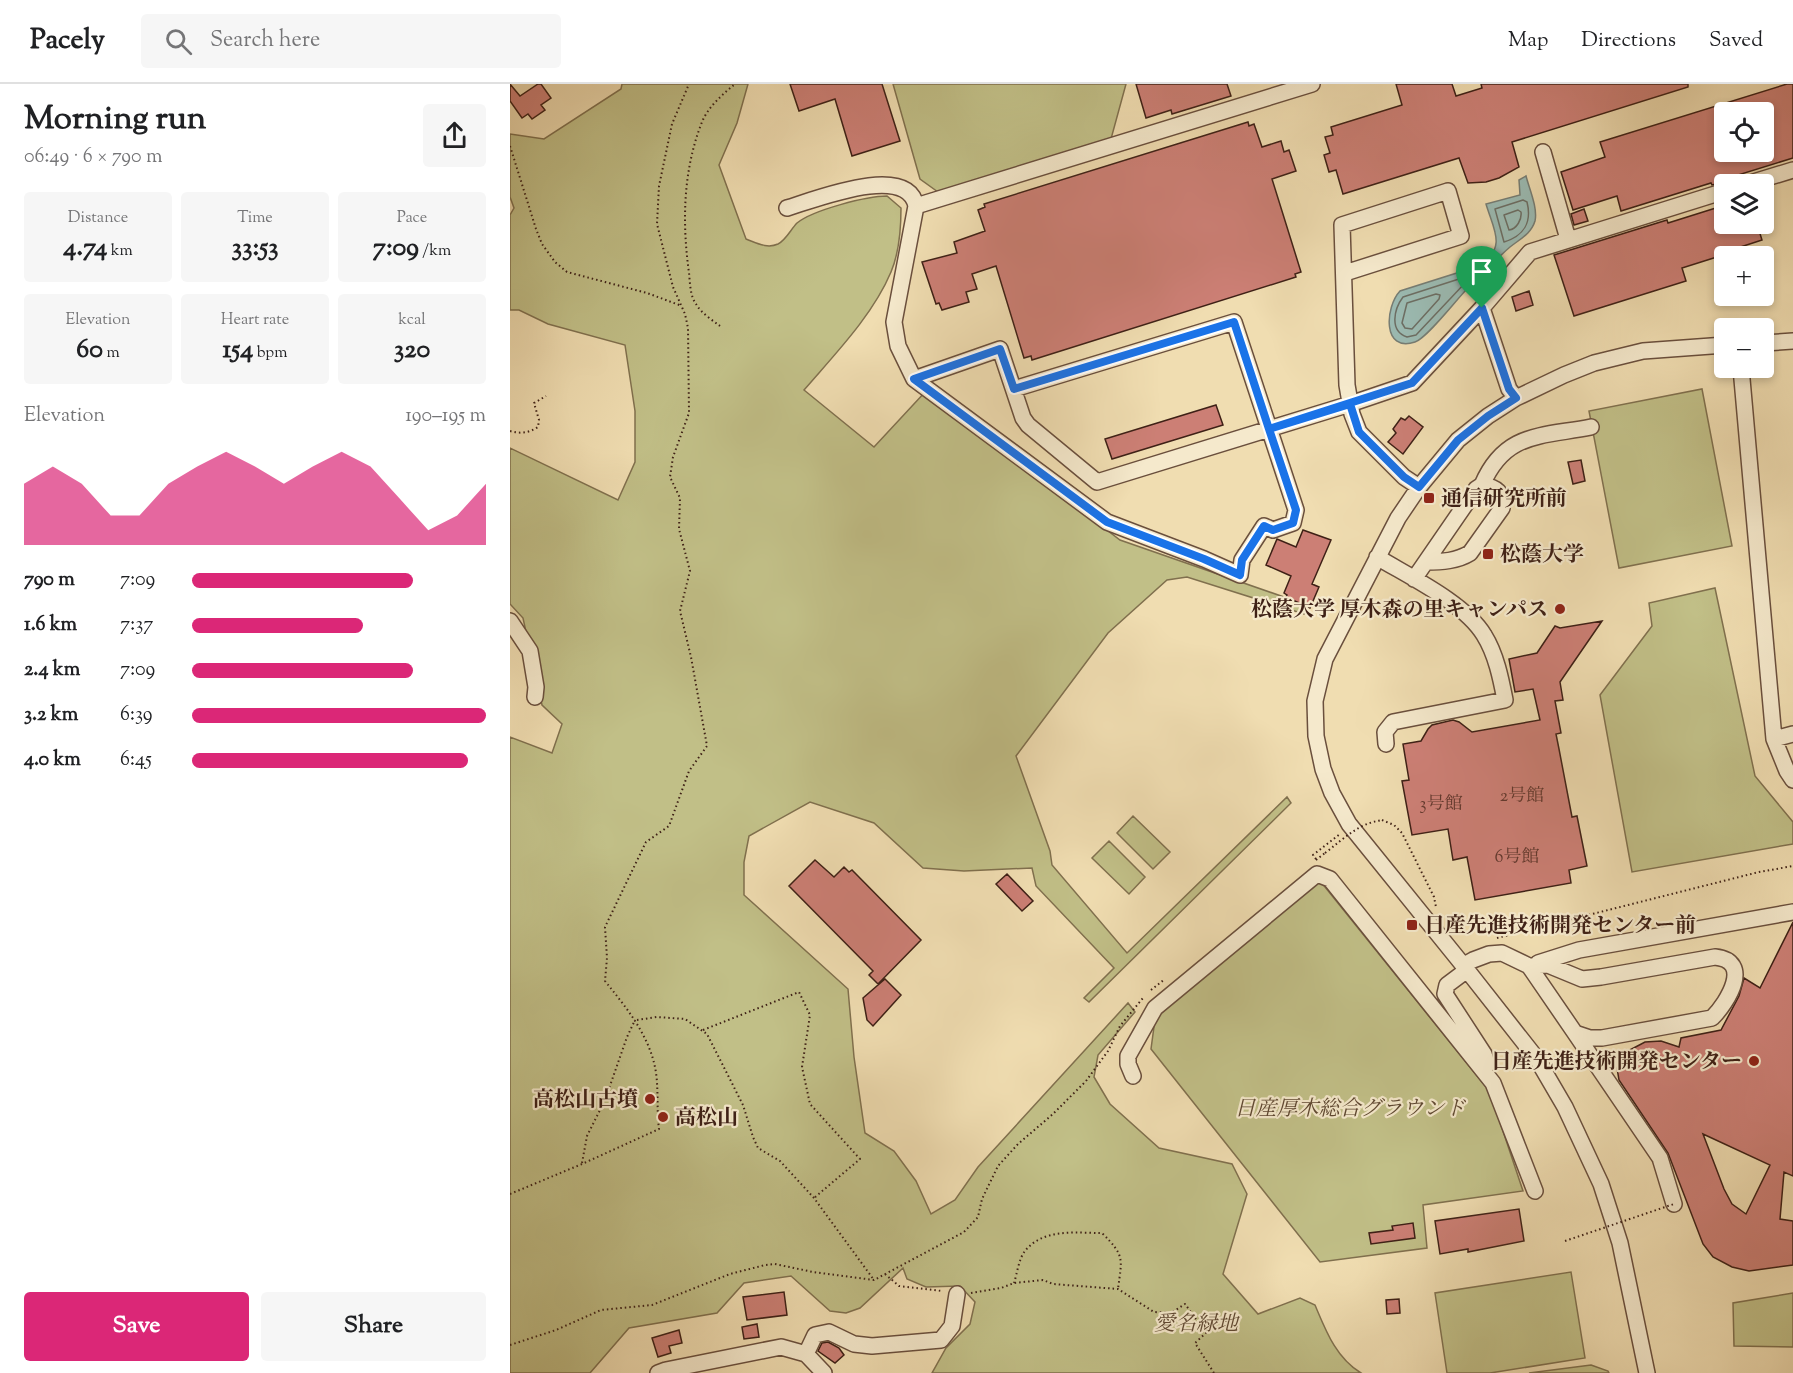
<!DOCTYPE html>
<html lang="en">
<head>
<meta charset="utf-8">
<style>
	:root { --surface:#fff; --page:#f6f6f6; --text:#202124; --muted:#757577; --line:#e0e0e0; --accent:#db2777 }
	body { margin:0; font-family:"Sorts Mill Goudy","Noto Serif JP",serif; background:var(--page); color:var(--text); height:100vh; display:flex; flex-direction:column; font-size:22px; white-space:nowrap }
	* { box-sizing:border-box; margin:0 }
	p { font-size:20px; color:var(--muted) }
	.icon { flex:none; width:33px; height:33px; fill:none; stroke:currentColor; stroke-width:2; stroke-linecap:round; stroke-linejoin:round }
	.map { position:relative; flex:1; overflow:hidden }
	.sheet { display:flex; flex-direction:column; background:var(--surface); width:510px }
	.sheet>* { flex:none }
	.controls { position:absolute; left:1204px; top:18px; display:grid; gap:12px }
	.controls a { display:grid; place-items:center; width:60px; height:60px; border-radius:6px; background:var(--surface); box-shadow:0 3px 9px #0003; font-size:30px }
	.pin { position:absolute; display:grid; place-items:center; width:51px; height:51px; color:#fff; margin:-62px -26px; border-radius:50% 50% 50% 0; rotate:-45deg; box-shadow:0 0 6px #0007 }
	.pin .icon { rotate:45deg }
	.round { display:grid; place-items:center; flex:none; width:63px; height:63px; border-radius:6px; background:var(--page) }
	.summary { display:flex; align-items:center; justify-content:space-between; height:102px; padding:0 24px }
	h1 { font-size:33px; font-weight:700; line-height:45px }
	.stats { display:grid; grid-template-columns:repeat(3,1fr); gap:9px; height:102px; padding:6px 24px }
	.stats div { display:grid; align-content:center; border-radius:6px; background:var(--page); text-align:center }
	.stats b { font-size:26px; font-weight:700 }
	.stats small { font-size:16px; font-weight:400 }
	.stats p { font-size:16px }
	.chart { height:168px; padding:12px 24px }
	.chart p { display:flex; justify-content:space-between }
	.chart svg { width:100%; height:108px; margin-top:6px; fill:var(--accent); opacity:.7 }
	.button { display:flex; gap:12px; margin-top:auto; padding:12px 24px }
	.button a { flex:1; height:69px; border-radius:6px; background:var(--accent); color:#fff; font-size:24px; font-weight:700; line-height:69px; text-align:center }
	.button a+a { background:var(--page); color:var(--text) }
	ul { padding:0 24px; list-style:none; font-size:20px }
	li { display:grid; grid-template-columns:96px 72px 1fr; align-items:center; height:45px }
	li i { height:15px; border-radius:8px; background:var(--accent) }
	header { display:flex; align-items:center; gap:36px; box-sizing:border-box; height:84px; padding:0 30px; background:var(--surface); border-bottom:2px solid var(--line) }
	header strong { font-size:28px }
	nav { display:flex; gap:33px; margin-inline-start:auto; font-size:21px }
	.search { width:420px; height:54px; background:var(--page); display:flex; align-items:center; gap:15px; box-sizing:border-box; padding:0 21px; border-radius:6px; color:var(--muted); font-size:22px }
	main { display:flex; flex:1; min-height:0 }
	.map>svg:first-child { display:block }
	.green { fill:#c1bf87; stroke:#80704e; stroke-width:1.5 }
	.water { fill:#9bbbb3; stroke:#767d74; stroke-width:1.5 }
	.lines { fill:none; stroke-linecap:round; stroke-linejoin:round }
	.shore { stroke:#6c6e64; stroke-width:1.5 }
	.building { fill:#cc7f75; stroke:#3e2016; stroke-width:1.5; fill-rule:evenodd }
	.minor-casing { stroke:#6a4f3d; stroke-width:18 }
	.path { stroke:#3e2016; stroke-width:2; stroke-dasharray:1.5 3; stroke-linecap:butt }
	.minor { stroke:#f5e9cc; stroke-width:15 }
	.path-bridge { stroke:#3e2016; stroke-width:2; stroke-dasharray:1.5 3; stroke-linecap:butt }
	.route-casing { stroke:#fff; stroke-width:12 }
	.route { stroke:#1a73e8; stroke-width:8 }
	.poi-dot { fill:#8f2418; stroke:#f5e9cc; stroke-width:2 }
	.labels { text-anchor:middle; stroke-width:4.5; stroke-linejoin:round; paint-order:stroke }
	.number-label { font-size:18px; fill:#62382e }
	.poi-label { font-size:21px; font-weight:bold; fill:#3e2016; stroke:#f5e9cc; text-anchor:start }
	.park-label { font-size:21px; font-style:italic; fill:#5f4832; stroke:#f5e9cc }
</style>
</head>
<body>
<header>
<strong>Pacely</strong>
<div class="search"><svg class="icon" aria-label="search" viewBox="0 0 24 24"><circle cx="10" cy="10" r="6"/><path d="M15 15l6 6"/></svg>Search here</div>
<nav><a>Map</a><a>Directions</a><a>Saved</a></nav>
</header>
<main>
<section class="sheet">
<div class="summary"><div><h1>Morning run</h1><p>06:49 · 6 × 790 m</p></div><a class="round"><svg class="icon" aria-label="share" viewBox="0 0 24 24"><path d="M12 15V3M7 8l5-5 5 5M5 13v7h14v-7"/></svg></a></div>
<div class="stats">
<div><p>Distance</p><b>4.74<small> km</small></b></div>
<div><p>Time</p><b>33:53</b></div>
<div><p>Pace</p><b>7:09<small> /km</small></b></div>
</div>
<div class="stats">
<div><p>Elevation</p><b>60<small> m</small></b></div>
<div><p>Heart rate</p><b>154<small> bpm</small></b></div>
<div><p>kcal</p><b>320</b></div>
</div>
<div class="chart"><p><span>Elevation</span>190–195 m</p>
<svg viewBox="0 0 160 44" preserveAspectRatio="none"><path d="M0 44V19L10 12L20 19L30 32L40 32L50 19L60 12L70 6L80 12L90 19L100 12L110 6L120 12L130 25L140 38L150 32L160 19V44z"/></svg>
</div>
<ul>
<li><b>790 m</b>7:09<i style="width:75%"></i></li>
<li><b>1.6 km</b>7:37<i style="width:58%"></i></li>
<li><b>2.4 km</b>7:09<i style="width:75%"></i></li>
<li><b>3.2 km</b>6:39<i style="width:100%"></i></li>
<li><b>4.0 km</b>6:45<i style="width:94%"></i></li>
</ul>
<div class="button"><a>Save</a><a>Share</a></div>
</section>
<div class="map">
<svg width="1283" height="1289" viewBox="0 0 1283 1289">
	<rect width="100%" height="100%" fill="#f0ddb1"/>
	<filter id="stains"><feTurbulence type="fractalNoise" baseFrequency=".00333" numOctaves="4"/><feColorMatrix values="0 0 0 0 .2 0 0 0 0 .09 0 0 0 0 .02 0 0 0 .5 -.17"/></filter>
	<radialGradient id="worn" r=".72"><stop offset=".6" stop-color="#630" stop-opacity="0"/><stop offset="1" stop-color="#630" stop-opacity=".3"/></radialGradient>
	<!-- green -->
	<path class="green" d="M112 0H238L227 39 209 81 236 155C247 159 257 165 268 160 276 156 281 145 287 139 303 126 357 112 377 112L391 124C391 144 389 169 381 188 363 231 325 270 294 306L364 363 416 307 610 456 797 521 794 530 677 493 657 496 598 549 506 672 540 767 542 781 617 869 777 713 781 719 579 918 574 914 604 884 526 802 522 784 454 787 413 784 364 739 300 718 239 752 234 778V811L338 905 344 973 355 1049 384 1067 406 1097 421 1130 445 1116 468 1083 618 919 625 928 588 971 584 993 600 1020 649 1064 722 1080 737 1110 713 1190 748 1230 790 1214 805 1221C816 1247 826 1274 851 1289H422L436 1264 460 1240 465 1218 450 1202 416 1203 397 1195 393 1184 350 1224 336 1229 320 1227 281 1192 234 1199 207 1229 119 1244 80 1289H0V653L42 669 52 640 32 621 13 534 0 520V364L108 416 125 378V327L115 261 38 240 9 226H0V131L4 124 0 113V50L34 55 111 5Z
		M383 0H616L601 55 428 108 410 95Z
		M1192 305 1222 462 1109 484 1079 327Z
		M1205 504 1245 692 1283 738V760L1122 788 1090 611 1142 542 1139 519Z
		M623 732 660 768 643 785 607 749Z
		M599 757 635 793 619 810 582 774Z
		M802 796 811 798 980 1008 1013 1107 913 1121 917 1164 810 1178 641 965 646 928Z
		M1061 1188 1075 1274 980 1289H937L925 1209Z
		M1283 1209V1263L1224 1262 1223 1219Z
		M1081 1281 1098 1287 1099 1289H1019Z"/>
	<!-- water -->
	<path class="water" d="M1016 92C1019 104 1028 124 1025 137 1021 150 1010 155 1000 163 985 176 971 191 957 205 946 216 917 254 905 258 872 269 875 223 890 207L972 181C996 161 984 147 976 120L1010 111 1009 96Z"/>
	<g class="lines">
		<!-- shore -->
		<path class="shore" d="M1013 116 1017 118C1022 138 1014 152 994 158L985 125Z
			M1008 126 1011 128C1012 135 1007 145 999 146L994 131Z
			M952 194 955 195V199L906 251 897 253C879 247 884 225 893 213Z
			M926 210 930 211 929 215 902 245 895 244 892 239 897 219Z"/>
	</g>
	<!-- building -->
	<path class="building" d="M0 0 10 12 28 0H31L41 14 31 21 35 26 22 35 18 30 12 34 0 17Z
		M280 0H372L390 57 342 72 325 15 289 27Z
		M626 0H717L721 12 662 30 661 26 636 34Z
		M886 0H942L946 12 972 4 971 0H1178V3L1002 58 1009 83 989 94 976 98 958 99 949 74 833 110 826 86 819 88 814 71 820 69 815 53 823 51 821 43 892 21Z
		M1277 0H1283V74L1215 95V98L1202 101 1201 99 1111 127 1107 112 1063 126 1051 88 1095 73 1090 58ZM1215 28H1254V68H1215Z
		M738 38 739 42 744 40 752 63 771 57 774 68 779 66 786 87 762 95 791 188 785 190 786 193 522 276 521 272 514 274 486 182 462 190 467 205 456 208 459 218 432 226 429 219 426 220 412 178 447 169 444 158 475 147 468 126 475 123 474 120Z
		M1215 117V140H1247L1252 156 1209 170 1210 172 1172 184 1176 197 1064 232 1044 171 1157 136 1158 139 1209 123 1208 120Z
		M1074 125 1078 137 1064 141 1061 130Z
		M1019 207 1023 221 1006 227 1002 213Z
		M706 321 713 341 602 375 595 355Z
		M899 332 913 343 893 370 878 358 886 349 883 345 891 334 895 336Z
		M1071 376 1075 397 1063 400 1058 378Z
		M793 446 821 456 802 500 809 503 800 524 776 513 777 511 774 509 781 492 756 481 767 455 786 463Z
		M1092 537 1050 598 1053 616 1045 617 1051 649 1046 650 1049 665 1062 733 1067 732 1077 782 1059 786 1061 799 965 816 957 773 943 776 938 745 902 751 892 697 899 696 893 660 911 657 918 645 922 641 943 636 949 638 962 648 1030 636 1023 605 1005 608 999 575 1027 569 1045 542 1050 544Z
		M305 776 324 793 334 783 339 788 342 786 411 856 368 900 359 891 363 887 279 802Z
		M497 790 523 817 512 827 486 800Z
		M1283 838V1092L1274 1088 1270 1135 1283 1137V1181L1239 1187 1222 1183 1203 1173 1193 1160 1158 1069 1109 996 1107 984 1112 972 1118 967 1135 958 1151 957 1169 963 1171 954 1211 946 1229 912 1234 894 1250 904ZM1193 1050 1260 1081 1236 1130 1222 1120 1214 1105Z
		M375 895 391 911 363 942 357 936 353 914Z
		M1009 1125 1014 1157 958 1168V1165L930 1170 925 1137Z
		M903 1139 905 1154 861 1160 859 1149 883 1146 882 1142Z
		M274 1208 277 1231 237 1236 233 1213Z
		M889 1215 890 1229 877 1230 876 1216Z
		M247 1240 249 1253 234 1255 232 1243Z
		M169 1246 172 1259 159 1262 161 1269 148 1273 142 1254Z
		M318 1258 329 1264 334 1271 325 1279 308 1267 312 1259Z"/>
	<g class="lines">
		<!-- minor casing -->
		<g class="minor-casing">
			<path id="minor" d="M1033 68 1058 155
				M1237 100 1283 86
				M406 122 802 0
				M277 124C304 116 398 78 406 122L384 238 388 262 404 295 597 438 694 475 730 491 732 476 754 442 763 446 783 439 786 426 724 238 504 305
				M835 189 951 152 938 107 832 141 837 301 842 330 849 348 894 393 909 403
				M972 224 999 305 1006 314
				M1254 259 1283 257
				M1231 284 1264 655 1277 687 1283 696
				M404 295 490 265 513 334 518 341 587 398 840 320 902 299 972 224 1020 168 1215 107
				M972 401C995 348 1030 353 1081 343
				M867 473C898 492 955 519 974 551 986 570 991 595 995 616L883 638 875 648 876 660
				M904 495 966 405 972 401C986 403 994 408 992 424L960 469C947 477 932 478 916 478
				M0 537 20 567 26 603 25 613
				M1264 655 1283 650
				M1028 879 1069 866 1283 828
				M954 881 963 876 979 870 992 869 1019 882 1065 949 1080 954H1092L1202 934C1218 918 1243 877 1205 873L1091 893 1072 895 1038 881 1019 882
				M957 886 937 901 935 910 974 970 977 980 974 987
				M1065 949 1150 1074 1164 1120
				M623 992 618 980V972L645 924 807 790 820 795 983 999 1025 1107
				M296 1270 305 1251 319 1248 344 1260 362 1262 431 1256 442 1242 447 1210
				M148 1289 156 1286 271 1263 296 1270 314 1289
				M1137 1289 1110 1159 1091 1100 1055 1023 1027 975 957 886 839 740 822 709 813 685 806 652 805 617 815 575 888 434 909 403 948 356 978 332 1006 314 1054 291 1084 279 1133 267 1215 261"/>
		</g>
		<!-- path -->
		<path class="path" d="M0 62 26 145 32 160 45 178 57 188 137 209 172 222
			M210 242C202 236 191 229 186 220 180 212 180 198 179 189 172 138 173 86 192 38 198 23 213 10 225 0
			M0 347C10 350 19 349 28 343L29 336 24 319 36 312
			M872 736 884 741 892 749 924 813 926 823
			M806 775 803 771 830 750
			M806 776 815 769
			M987 854 1249 788 1283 782
			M641 906 655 895
			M127 936 147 933 175 935 197 950 233 1021 243 1053 248 1064 270 1077 304 1114 364 1196
			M193 946 289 908 300 931 292 983 300 1020 350 1075 304 1114
			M72 1079 77 1052 95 1016 117 953 125 936
			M0 1110 72 1080 149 1045C147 1030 148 1014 147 999 145 958 119 927 95 897L97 874 95 843 136 758 159 742 179 687 197 662 181 573 170 527 180 487 169 445 170 414 160 393 163 373 179 329 178 244 175 230 163 203 147 140 149 102 162 40 179 0
			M375 1190 389 1202 432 1207
			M504 1199C507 1190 509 1174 515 1167 533 1144 566 1149 592 1149 615 1172 612 1174 608 1205
			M461 1209 491 1204 504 1199 533 1196 543 1200 608 1205 644 1228 661 1229 675 1220 696 1249 685 1259 704 1289
			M0 1261 46 1246 91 1226 142 1221 220 1190 255 1181 265 1180 303 1188 364 1196 454 1148 468 1133 472 1115 488 1082 508 1060 543 1030 576 997 598 967 610 942 633 914"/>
		<!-- minor -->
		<use href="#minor" class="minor"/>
		<!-- path-bridge -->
		<path class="path-bridge" d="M815 769C835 754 847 740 872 736
			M1055 1157 1164 1120"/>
	</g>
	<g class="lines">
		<!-- route casing -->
		<g class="route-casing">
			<path id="route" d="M972 224 902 299 759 345 724 238 504 305 490 265 404 295 597 438 694 475 730 491 732 476 754 442 763 446 783 439 786 426 759 345 840 320 849 348 894 393 909 403 948 356 978 332 1006 314 999 305 972 224"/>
		</g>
		<!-- route -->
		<use href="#route" class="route"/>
	</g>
	<!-- markers -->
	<g class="poi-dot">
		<rect x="913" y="408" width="12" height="12" rx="3"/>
		<rect x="972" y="464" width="12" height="12" rx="3"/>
		<circle cx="1050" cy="525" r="6"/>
		<rect x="896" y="835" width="12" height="12" rx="3"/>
		<circle cx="1244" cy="977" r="6"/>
		<circle cx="140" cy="1015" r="6"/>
		<circle cx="153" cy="1033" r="6"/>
	</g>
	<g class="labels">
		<!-- number labels -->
		<g class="number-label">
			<text x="1012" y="717">2号館</text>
			<text x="931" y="725">3号館</text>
			<text x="1007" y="778">6号館</text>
		</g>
		<!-- poi labels -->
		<g class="poi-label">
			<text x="931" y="421">通信研究所前</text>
			<text x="990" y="477">松蔭大学</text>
			<text x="1038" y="532" text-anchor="end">松蔭大学 厚木森の里キャンパス</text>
			<text x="914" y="848">日産先進技術開発センター前</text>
			<text x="1232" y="984" text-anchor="end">日産先進技術開発センター</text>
			<text x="128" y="1022" text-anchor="end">高松山古墳</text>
			<text x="165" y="1040">高松山</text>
		</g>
		<!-- park labels -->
		<g class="park-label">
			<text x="840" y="1031">日産厚木総合グラウンド</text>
			<text x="686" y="1246">愛名緑地</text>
		</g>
	</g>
	<rect width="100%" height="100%" filter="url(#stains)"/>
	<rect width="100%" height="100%" fill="url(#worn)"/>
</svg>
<div class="controls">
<a><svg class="icon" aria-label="locate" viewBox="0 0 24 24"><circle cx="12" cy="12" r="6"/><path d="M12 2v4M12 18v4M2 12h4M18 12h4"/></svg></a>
<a><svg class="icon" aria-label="layers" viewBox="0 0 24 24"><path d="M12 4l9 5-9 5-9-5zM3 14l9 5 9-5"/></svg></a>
<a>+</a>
<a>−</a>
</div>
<div class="pin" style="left:972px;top:224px;background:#1e9e55"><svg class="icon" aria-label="arrive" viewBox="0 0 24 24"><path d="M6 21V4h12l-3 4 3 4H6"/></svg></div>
</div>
</main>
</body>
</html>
